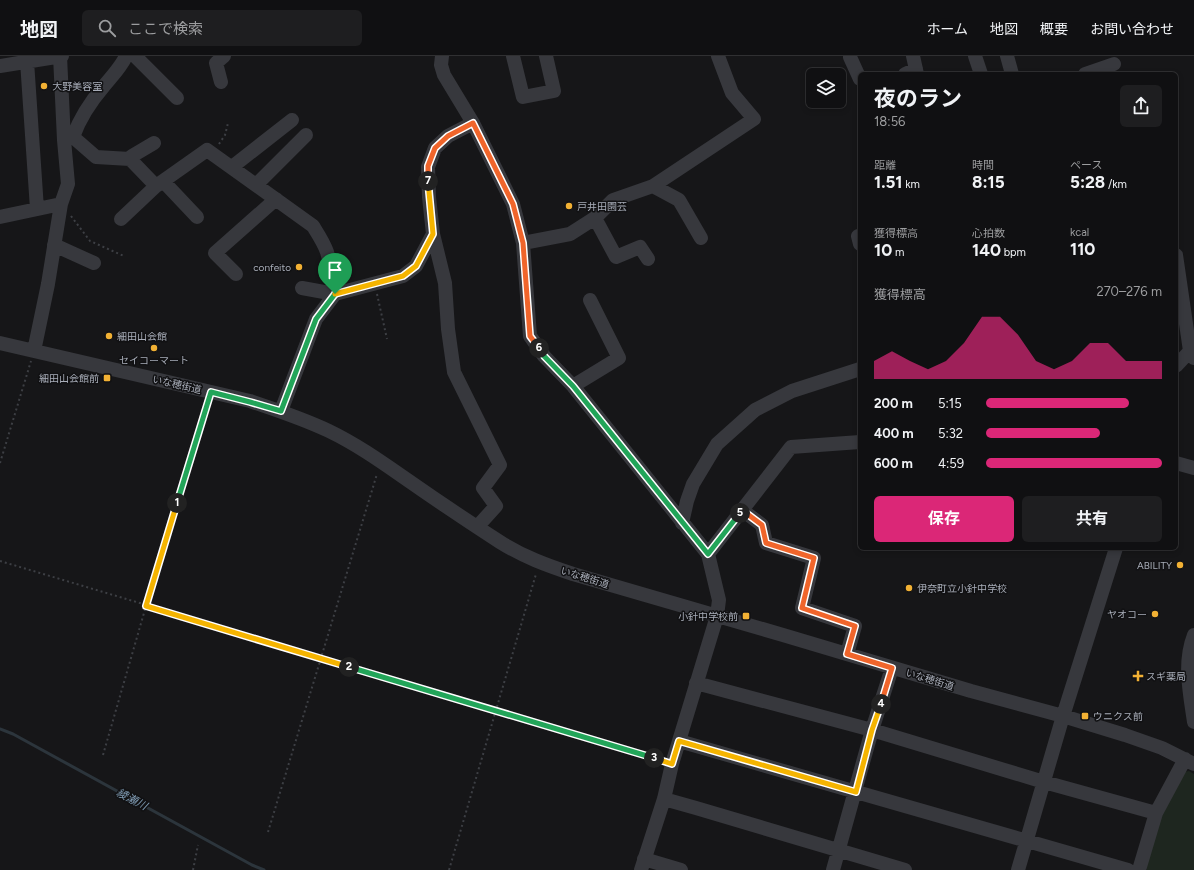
<!DOCTYPE html>
<html lang="ja">
<head>
<meta charset="utf-8">
<style>
	:root { --surface:#101012; --page:#1e1e20; --text:#f1f3f6; --muted:#9c9d9f; --line:#303032; --accent:#db2777 }
	body { margin:0; font-family:Figtree,"Noto Sans JP",sans-serif; background:var(--page); color:var(--text); height:100vh; display:flex; flex-direction:column; font-size:15px; white-space:nowrap }
	* { box-sizing:border-box; margin:0 }
	p { font-size:13px; color:var(--muted) }
	.icon { flex:none; width:22px; height:22px; fill:none; stroke:currentColor; stroke-width:2; stroke-linecap:round; stroke-linejoin:round }
	.map { position:relative; flex:1; overflow:hidden }
	.panel { position:absolute; left:858px; top:16px; width:320px; height:478px; display:flex; flex-direction:column; background:var(--surface); border-radius:6px; box-shadow:0 2px 6px #0003,0 0 0 1px var(--line) }
	.panel>* { flex:none }
	.buttons { position:absolute; left:806px; top:12px; display:grid; gap:8px }
	.buttons a { display:grid; place-items:center; width:40px; height:40px; border-radius:6px; background:var(--surface); box-shadow:0 2px 6px #0003,0 0 0 1px var(--line); font-size:20px }
	.pin { position:absolute; display:grid; place-items:center; width:34px; height:34px; color:#fff; margin:-41px -17px; border-radius:50% 50% 50% 0; rotate:-45deg; box-shadow:0 0 4px #0007 }
	.pin .icon { rotate:45deg }
	.km { position:absolute; width:20px; height:20px; margin:-10px; border-radius:50%; background:#222; color:#fff; font-size:11px; line-height:20px; text-align:center }
	.round { display:grid; place-items:center; flex:none; width:42px; height:42px; border-radius:6px; background:var(--page) }
	.headline { display:flex; align-items:center; justify-content:space-between; height:68px; padding:0 16px }
	h1 { font-size:22px; font-weight:700; line-height:30px }
	.metrics { display:grid; grid-template-columns:repeat(3,1fr); gap:6px; height:68px; padding:4px 16px }
	.metrics div { display:grid; align-content:center }
	.metrics b { font-size:17px; font-weight:700 }
	.metrics small { font-size:11px; font-weight:400 }
	.metrics p { font-size:11px }
	.chart { height:112px; padding:8px 16px }
	.chart p { display:flex; justify-content:space-between }
	.chart svg { width:100%; height:72px; margin-top:4px; fill:var(--accent); opacity:.7 }
	.action { display:flex; gap:8px; margin-top:auto; padding:8px 16px }
	.action a { flex:1; height:46px; border-radius:6px; background:var(--accent); color:#fff; font-size:16px; font-weight:700; line-height:46px; text-align:center }
	.action a+a { background:var(--page); color:var(--text) }
	ul { padding:0 16px; list-style:none; font-size:13px }
	li { display:grid; grid-template-columns:64px 48px 1fr; align-items:center; height:30px }
	li i { height:10px; border-radius:5px; background:var(--accent) }
	header { display:flex; align-items:center; gap:24px; box-sizing:border-box; height:56px; padding:0 20px; background:var(--surface); border-bottom:1px solid var(--line) }
	header strong { font-size:19px }
	nav { display:flex; gap:22px; margin-inline-start:auto; font-size:14px }
	.search { width:280px; height:36px; background:var(--page); display:flex; align-items:center; gap:10px; box-sizing:border-box; padding:0 14px; border-radius:6px; color:var(--muted); font-size:15px }
	.map>svg:first-child { display:block }
	.green { fill:#1e261f }
	.lines { fill:none; stroke-linecap:round; stroke-linejoin:round }
	.stream { stroke:#2c353c; stroke-width:3 }
	.path { stroke:#3d3f44; stroke-width:2; stroke-dasharray:2 3; stroke-linecap:butt }
	.minor { stroke:#37383d; stroke-width:14 }
	.split-1-casing { stroke:#fff; stroke-width:8 }
	.split-2-casing { stroke:#fff; stroke-width:8 }
	.split-3-casing { stroke:#fff; stroke-width:8 }
	.split-4-casing { stroke:#fff; stroke-width:8 }
	.split-5-casing { stroke:#fff; stroke-width:8 }
	.split-6-casing { stroke:#fff; stroke-width:8 }
	.split-7-casing { stroke:#fff; stroke-width:8 }
	.split-8-casing { stroke:#fff; stroke-width:8 }
	.split-1 { stroke:#22a559; stroke-width:5 }
	.split-2 { stroke:#f5b400; stroke-width:5 }
	.split-3 { stroke:#22a559; stroke-width:5 }
	.split-4 { stroke:#f5b400; stroke-width:5 }
	.split-5 { stroke:#f0652b; stroke-width:5 }
	.split-6 { stroke:#22a559; stroke-width:5 }
	.split-7 { stroke:#f0652b; stroke-width:5 }
	.split-8 { stroke:#f5b400; stroke-width:5 }
	.poi-dot { fill:#f2b134; stroke:#111113; stroke-width:1.5 }
	.labels { text-anchor:middle; stroke-width:3; stroke-linejoin:round; paint-order:stroke }
	.poi-label { font-size:10px; fill:#a8adb8; stroke:#111113; text-anchor:start }
	.street-label { font-size:10px; fill:#a8adb8; stroke:#111113 }
	.water-label { font-size:11px; font-style:italic; fill:#7f9bb3; stroke:#111113 }
</style>
</head>
<body>
<header>
<strong>地図</strong>
<div class="search"><svg class="icon" aria-label="search" viewBox="0 0 24 24"><circle cx="10" cy="10" r="6"/><path d="M15 15l6 6"/></svg>ここで検索</div>
<nav><a>ホーム</a><a>地図</a><a>概要</a><a>お問い合わせ</a></nav>
</header>
<div class="map">
<svg width="1194" height="814" viewBox="0 0 1194 814">
	<rect width="100%" height="100%" fill="#161618"/>
	<!-- green -->
	<path class="green" d="M1189 715 1194 718V814H1147L1145 810 1159 756 1184 716Z"/>
	<g class="lines">
		<!-- stream -->
		<path class="stream" d="M0 673 13 678 252 809 264 814"/>
		<!-- path -->
		<path class="path" d="M219 88 225 79 228 67
			M71 160 90 185 124 200
			M377 238 387 283
			M0 407 31 305
			M0 505 662 704
			M103 699 146 550 207 347
			M268 776 377 418
			M193 814 198 789
			M449 814 536 518"/>
		<!-- minor -->
		<path class="minor" d="M60 0 64 84
			M135 0 177 42
			M442 0 441 9 444 19 473 67 513 148 523 187 530 280 544 300 573 330 708 498 719 544 717 560 672 708 664 743 641 814
			M513 0 523 41 554 35 546 0
			M913 0 917 18
			M975 0 981 18
			M1007 0 1012 18
			M850 1 860 23
			M27 5 37 153
			M0 10 62 0
			M905 18 916 13
			M1085 18 1114 8
			M221 26 216 7 224 0
			M73 81 96 101 130 103 156 130 207 94 313 170C318 178 324 187 327 196 331 209 333 224 335 238L316 263 281 355
			M73 81C79 64 92 44 104 30 112 20 121 11 126 0
			M130 103 132 100 154 87
			M232 111 292 64
			M163 125 197 161
			M256 129 306 79
			M653 130 679 144 701 182
			M0 161 61 148
			M595 162 616 201 640 191 648 203
			M121 163 156 130
			M433 178 445 227 448 273 454 316 500 409 483 432 496 450 477 471
			M858 180 860 188
			M523 187 570 178 595 162 613 144 653 130 754 63 732 37 718 0
			M54 189 94 207
			M1176 199 1190 295 1194 302
			M236 218 215 197 276 143
			M302 232 335 238 403 220 416 210 433 178 429 141 428 111 435 92 448 80 473 67
			M0 287 250 345C277 354 304 363 329 375 358 389 383 407 409 425 439 446 469 466 500 486 524 501 546 509 573 518L783 579 971 635 1063 660 1125 679 1162 692 1194 708
			M34 295 48 228 61 148 68 128 64 84 73 81
			M1176 310 1190 295
			M573 330 619 302 590 244
			M1176 407 1194 412
			M742 454 762 469 766 487 814 502 802 552 855 570 847 598
			M682 467 687 445 693 428 717 388 755 354 792 335 860 313
			M708 498 791 391 860 386
			M1194 579C1183 607 1190 638 1194 666
			M696 627 872 674 1044 726 1156 757
			M679 685 1128 814
			M664 743 696 752 905 814
			M644 803 681 814
			M833 814 872 674 892 612
			M1018 814 1063 660 1116 492
			M1139 814 1156 757 1185 703"/>
	</g>
	<g class="lines">
		<!-- split-1 casing -->
		<g class="split-1-casing">
			<path id="split-1" d="M177 447 211 336 250 346 281 355 316 263 335 238"/>
		</g>
		<!-- split-2 casing -->
		<g class="split-2-casing">
			<path id="split-2" d="M177 447 146 550 349 611"/>
		</g>
		<!-- split-3 casing -->
		<g class="split-3-casing">
			<path id="split-3" d="M349 611 654 702"/>
		</g>
		<!-- split-4 casing -->
		<g class="split-4-casing">
			<path id="split-4" d="M654 702 672 708 679 685 856 736 872 674 881 648"/>
		</g>
		<!-- split-5 casing -->
		<g class="split-5-casing">
			<path id="split-5" d="M740 457 742 454 762 469 766 487 814 502 802 552 855 570 847 598 892 612 881 648"/>
		</g>
		<!-- split-6 casing -->
		<g class="split-6-casing">
			<path id="split-6" d="M539 292 544 300 573 330 708 498 740 457"/>
		</g>
		<!-- split-7 casing -->
		<g class="split-7-casing">
			<path id="split-7" d="M428 125V110L435 92 448 80 473 67 513 148 523 187 530 280 539 292"/>
		</g>
		<!-- split-8 casing -->
		<g class="split-8-casing">
			<path id="split-8" d="M335 238 403 220 416 210 433 178 428 125"/>
		</g>
		<!-- split-1 -->
		<use href="#split-1" class="split-1"/>
		<!-- split-2 -->
		<use href="#split-2" class="split-2"/>
		<!-- split-3 -->
		<use href="#split-3" class="split-3"/>
		<!-- split-4 -->
		<use href="#split-4" class="split-4"/>
		<!-- split-5 -->
		<use href="#split-5" class="split-5"/>
		<!-- split-6 -->
		<use href="#split-6" class="split-6"/>
		<!-- split-7 -->
		<use href="#split-7" class="split-7"/>
		<!-- split-8 -->
		<use href="#split-8" class="split-8"/>
	</g>
	<!-- markers -->
	<g class="poi-dot">
		<circle cx="44" cy="30" r="4"/>
		<circle cx="569" cy="150" r="4"/>
		<circle cx="299" cy="211" r="4"/>
		<circle cx="109" cy="280" r="4"/>
		<circle cx="154" cy="292" r="4"/>
		<rect x="103" y="318" width="8" height="8" rx="2"/>
		<circle cx="1180" cy="509" r="4"/>
		<circle cx="909" cy="532" r="4"/>
		<circle cx="1155" cy="558" r="4"/>
		<rect x="742" y="556" width="8" height="8" rx="2"/>
		<path d="M1136 614h4v4h4v4h-4v4h-4v-4h-4v-4h4z"/>
		<rect x="1081" y="656" width="8" height="8" rx="2"/>
	</g>
	<g class="labels">
		<!-- poi labels -->
		<g class="poi-label">
			<text x="52" y="34">大野美容室</text>
			<text x="577" y="154">戸井田園芸</text>
			<text x="291" y="215" text-anchor="end">confeito</text>
			<text x="117" y="284">細田山会館</text>
			<text x="154" y="308" text-anchor="middle">セイコーマート</text>
			<text x="99" y="326" text-anchor="end">細田山会館前</text>
			<text x="1172" y="513" text-anchor="end">ABILITY</text>
			<text x="917" y="536">伊奈町立小針中学校</text>
			<text x="1147" y="562" text-anchor="end">ヤオコー</text>
			<text x="738" y="564" text-anchor="end">小針中学校前</text>
			<text x="1146" y="624">スギ薬局</text>
			<text x="1093" y="664">ウニクス前</text>
		</g>
		<!-- street labels -->
		<g class="street-label">
			<text transform="translate(177 328) rotate(13)" y="4">いな穂街道</text>
			<text transform="translate(585 521) rotate(17)" y="4">いな穂街道</text>
			<text transform="translate(930 623) rotate(17)" y="4">いな穂街道</text>
		</g>
		<!-- water labels -->
		<g class="water-label">
			<text transform="translate(132 743) rotate(28)" y="4">綾瀬川</text>
		</g>
	</g>
</svg>
<div class="buttons">
<a><svg class="icon" aria-label="layers" viewBox="0 0 24 24"><path d="M12 4l9 5-9 5-9-5zM3 14l9 5 9-5"/></svg></a>
</div>
<div class="pin" style="left:335px;top:238px;background:#1e9e55"><svg class="icon" aria-label="arrive" viewBox="0 0 24 24"><path d="M6 21V4h12l-3 4 3 4H6"/></svg></div>
<b class="km" style="left:177px;top:447px">1</b>
<b class="km" style="left:349px;top:611px">2</b>
<b class="km" style="left:654px;top:702px">3</b>
<b class="km" style="left:881px;top:648px">4</b>
<b class="km" style="left:740px;top:457px">5</b>
<b class="km" style="left:539px;top:292px">6</b>
<b class="km" style="left:428px;top:125px">7</b>
<section class="panel">
<div class="headline"><div><h1>夜のラン</h1><p>18:56</p></div><a class="round"><svg class="icon" aria-label="share" viewBox="0 0 24 24"><path d="M12 15V3M7 8l5-5 5 5M5 13v7h14v-7"/></svg></a></div>
<div class="metrics">
<div><p>距離</p><b>1.51<small> km</small></b></div>
<div><p>時間</p><b>8:15</b></div>
<div><p>ペース</p><b>5:28<small> /km</small></b></div>
</div>
<div class="metrics">
<div><p>獲得標高</p><b>10<small> m</small></b></div>
<div><p>心拍数</p><b>140<small> bpm</small></b></div>
<div><p>kcal</p><b>110</b></div>
</div>
<div class="chart"><p><span>獲得標高</span>270–276 m</p>
<svg viewBox="0 0 160 44" preserveAspectRatio="none"><path d="M0 44V33L10 27L20 33L30 38L40 33L50 22L60 6L70 6L80 17L90 33L100 38L110 33L120 22L130 22L140 33L150 33L160 33V44z"/></svg>
</div>
<ul>
<li><b>200 m</b>5:15<i style="width:81%"></i></li>
<li><b>400 m</b>5:32<i style="width:65%"></i></li>
<li><b>600 m</b>4:59<i style="width:100%"></i></li>
</ul>
<div class="action"><a>保存</a><a>共有</a></div>
</section>
</div>
</body>
</html>
